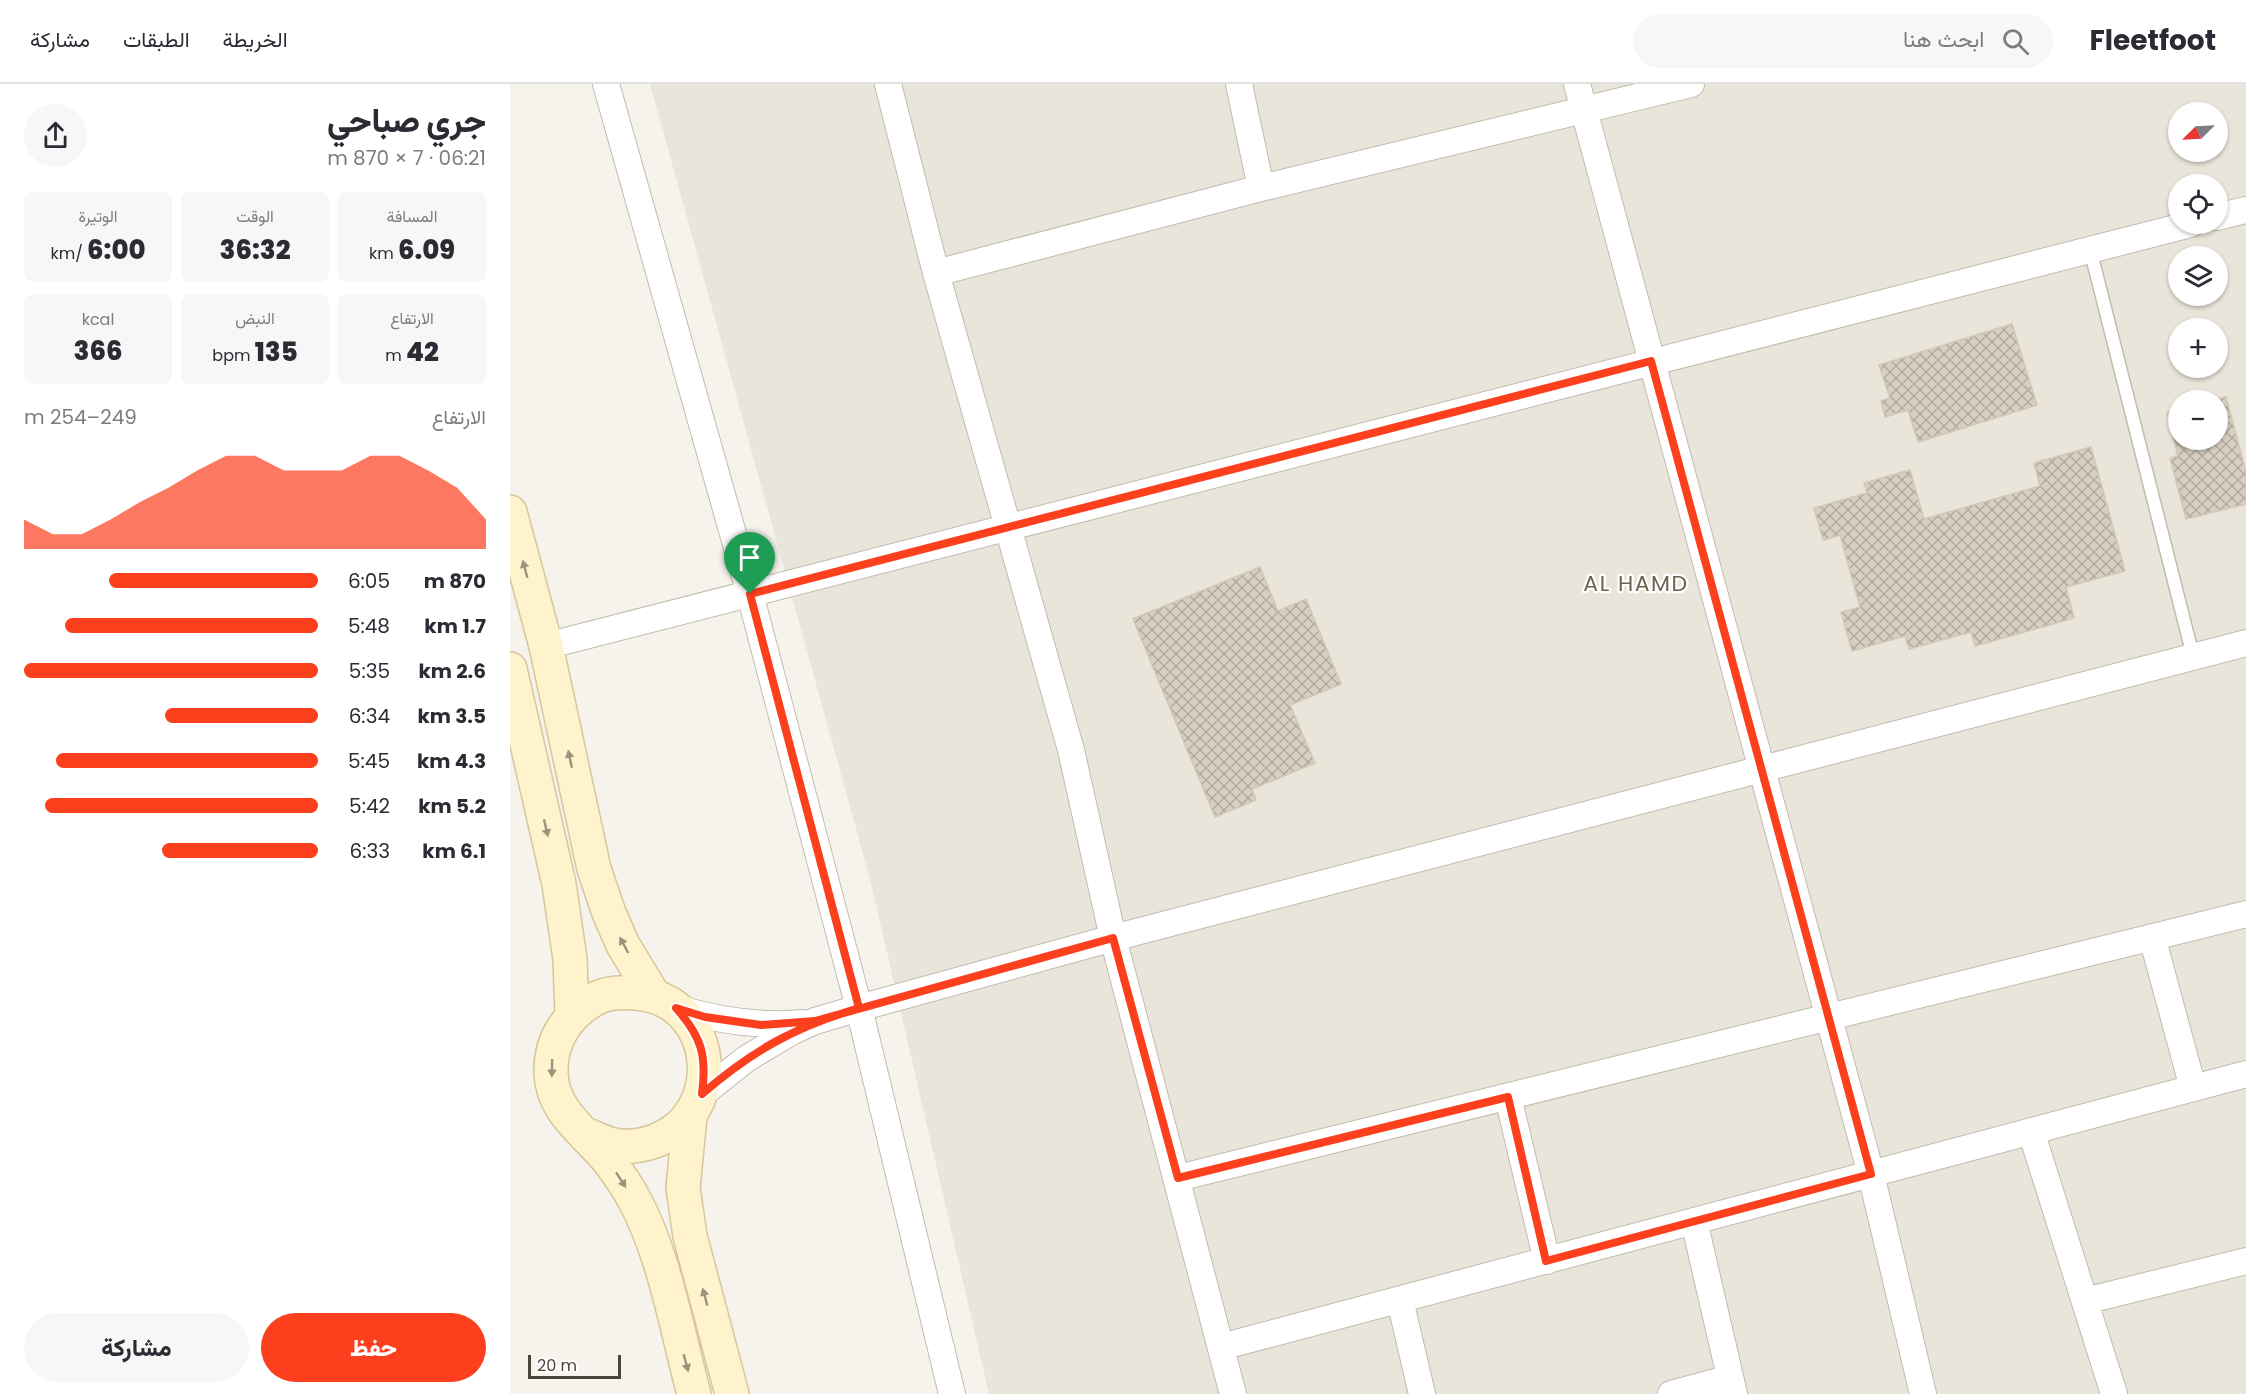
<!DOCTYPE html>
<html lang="ar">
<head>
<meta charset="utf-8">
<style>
	:root { --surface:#fff; --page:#f7f7f7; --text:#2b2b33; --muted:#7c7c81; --line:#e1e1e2; --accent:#fc3f1d }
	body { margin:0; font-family:Poppins,Vazirmatn,sans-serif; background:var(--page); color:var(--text); direction:rtl; height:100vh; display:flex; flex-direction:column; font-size:22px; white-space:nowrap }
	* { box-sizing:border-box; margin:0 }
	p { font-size:20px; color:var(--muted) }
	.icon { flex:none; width:33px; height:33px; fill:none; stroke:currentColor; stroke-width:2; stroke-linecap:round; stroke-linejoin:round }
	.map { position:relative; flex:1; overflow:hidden; direction:ltr }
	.details { display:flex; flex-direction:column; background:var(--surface); width:510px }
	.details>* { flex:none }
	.needle { width:39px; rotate:246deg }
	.controls { position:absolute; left:1658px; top:18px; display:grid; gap:12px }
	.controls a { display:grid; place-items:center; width:60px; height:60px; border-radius:50%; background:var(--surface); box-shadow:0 2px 4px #0004; font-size:30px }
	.scale { position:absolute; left:18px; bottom:15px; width:93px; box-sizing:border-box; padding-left:6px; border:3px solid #4b4439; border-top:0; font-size:16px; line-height:21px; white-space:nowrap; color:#4b4439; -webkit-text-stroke:4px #fff; paint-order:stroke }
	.pin { position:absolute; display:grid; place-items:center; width:51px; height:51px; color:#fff; margin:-62px -26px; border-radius:50% 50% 50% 0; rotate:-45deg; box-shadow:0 0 6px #0007 }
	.pin .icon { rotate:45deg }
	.round { display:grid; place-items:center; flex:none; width:63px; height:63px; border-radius:32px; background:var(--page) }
	.overview { display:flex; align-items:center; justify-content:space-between; height:102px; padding:0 24px }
	h1 { font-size:33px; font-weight:800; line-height:45px }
	.stats { display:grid; grid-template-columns:repeat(3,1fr); gap:9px; height:102px; padding:6px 24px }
	.stats div { display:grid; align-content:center; border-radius:9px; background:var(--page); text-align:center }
	.stats b { font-size:26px; font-weight:800 }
	.stats small { font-size:16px; font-weight:400 }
	.stats p { font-size:16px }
	.chart { height:168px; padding:12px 24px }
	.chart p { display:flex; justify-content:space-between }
	.chart svg { width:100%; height:108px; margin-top:6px; fill:var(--accent); opacity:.7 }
	.action { display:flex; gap:12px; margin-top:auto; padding:12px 24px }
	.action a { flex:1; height:69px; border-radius:36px; background:var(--accent); color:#fff; font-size:24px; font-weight:800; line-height:69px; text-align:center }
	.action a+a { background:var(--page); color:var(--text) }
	ul { padding:0 24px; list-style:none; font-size:20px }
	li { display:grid; grid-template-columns:96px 72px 1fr; align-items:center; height:45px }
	li i { height:15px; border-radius:8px; background:var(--accent) }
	header { display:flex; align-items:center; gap:36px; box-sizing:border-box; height:84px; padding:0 30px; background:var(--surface); border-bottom:2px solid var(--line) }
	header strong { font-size:28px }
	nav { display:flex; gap:33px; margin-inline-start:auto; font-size:21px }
	.search { width:420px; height:54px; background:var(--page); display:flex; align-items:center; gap:15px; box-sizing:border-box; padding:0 21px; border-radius:33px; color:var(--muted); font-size:22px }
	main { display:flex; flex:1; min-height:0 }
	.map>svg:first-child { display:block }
	.residential { fill:#eae5da; fill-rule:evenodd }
	.building { fill:url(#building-cross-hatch); stroke:#d3c7b4; stroke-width:1.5 }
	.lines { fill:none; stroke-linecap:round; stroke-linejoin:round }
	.lane-casing { stroke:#c2bbae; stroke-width:15 }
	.street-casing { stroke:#c2bbae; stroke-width:28 }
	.secondary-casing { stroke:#d6c79b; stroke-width:36 }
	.lane { stroke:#fff; stroke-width:12 }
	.street { stroke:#fff; stroke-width:26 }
	.secondary { stroke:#fff3cd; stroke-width:33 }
	.oneway { fill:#9c937c }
	.route-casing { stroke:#fff; stroke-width:12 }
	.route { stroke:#fc3f1d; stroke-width:8 }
	.labels { text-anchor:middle; stroke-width:4.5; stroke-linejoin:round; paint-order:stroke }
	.quarter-label { font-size:22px; letter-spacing:1.5px; fill:#6e6250; stroke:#fff }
</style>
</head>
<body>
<header>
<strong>Fleetfoot</strong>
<div class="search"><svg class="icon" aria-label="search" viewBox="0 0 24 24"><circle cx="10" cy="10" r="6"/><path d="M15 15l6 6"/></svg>ابحث هنا</div>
<nav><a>الخريطة</a><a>الطبقات</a><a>مشاركة</a></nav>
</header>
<main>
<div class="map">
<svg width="1736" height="1310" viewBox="0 0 1736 1310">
	<defs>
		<pattern id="building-cross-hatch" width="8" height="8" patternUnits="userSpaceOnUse" patternTransform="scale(1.5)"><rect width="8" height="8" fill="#d8cfc1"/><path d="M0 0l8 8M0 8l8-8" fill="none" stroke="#b1aa9e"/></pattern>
	</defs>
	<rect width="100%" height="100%" fill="#f6f3ec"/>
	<!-- residential -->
	<path class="residential" d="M140 0H1736V1310H479L360 795ZM1668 28H1707V68H1668ZM1668 100H1707V140H1668ZM1668 172H1707V212H1668ZM1668 244H1707V284H1668ZM1668 316H1707V356H1668Z"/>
	<!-- building -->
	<path class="building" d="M1502 240 1527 321 1408 358 1398 326 1375 333 1371 317 1380 314 1369 281Z
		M1716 313 1736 388V420L1676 435 1660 374 1668 372 1657 329 1668 326V356H1707V316H1703Z
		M1581 363 1615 487 1556 503 1564 534 1465 562 1461 548 1399 565 1395 552 1342 567 1331 528 1350 523 1330 451 1313 456 1304 424 1357 409 1354 399 1400 386 1414 435 1530 402 1524 379Z
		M750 483 768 527 796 515 831 600 780 621 805 679 742 705 746 716 705 733 623 535Z"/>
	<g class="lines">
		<!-- lane casing -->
		<g class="lane-casing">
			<path id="lane" d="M1580 165 1683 572"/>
		</g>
		<!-- street casing -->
		<g class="street-casing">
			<path id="street" d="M96 0 240 510 349 924 442 1310
				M378 0 426 189 561 666 603 854 723 1310
				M729 0 751 104
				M1067 0 1361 1090 1413 1310
				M1707 133 1736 126
				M426 189 751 104 1181 0
				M36 562 1681 140
				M1642 853 1683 1004
				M167 924C209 937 249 943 293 939
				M192 1010 236 975 281 948 305 937 349 924 603 854 1736 559
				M998 1013 1037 1177
				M1521 1047 1604 1310
				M668 1094 1736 830
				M1184 1137 1224 1310
				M890 1216 912 1310
				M1575 1217 1736 1177
				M711 1263 1736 990
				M1161 1310 1220 1294"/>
		</g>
		<!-- secondary casing -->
		<g class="secondary-casing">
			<path id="secondary" d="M0 428 36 562 84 785 99 829 113 861 144 912
				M0 585 49 800 60 875 62 931
				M180 1032 173 1104 180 1152 222 1310
				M75 1050C83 1053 92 1058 100 1060 114 1064 131 1062 145 1057 216 1031 209 922 133 910 118 908 99 907 85 915 57 930 40 957 41 989 42 1030 80 1051 102 1081 110 1092 118 1104 124 1115 155 1172 167 1247 184 1310"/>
		</g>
		<!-- lane -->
		<use href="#lane" class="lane"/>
		<!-- street -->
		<use href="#street" class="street"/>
		<!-- secondary -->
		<use href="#secondary" class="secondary"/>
	</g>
	<!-- one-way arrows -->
	<defs><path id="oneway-solid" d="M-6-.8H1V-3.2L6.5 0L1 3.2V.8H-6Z" transform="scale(1.5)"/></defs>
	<g class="oneway">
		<use href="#oneway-solid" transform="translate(15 485) rotate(-105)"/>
		<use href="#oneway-solid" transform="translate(60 675) rotate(-102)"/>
		<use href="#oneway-solid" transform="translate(36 744) rotate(77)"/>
		<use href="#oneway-solid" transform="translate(114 861) rotate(-118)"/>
		<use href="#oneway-solid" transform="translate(42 984) rotate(91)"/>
		<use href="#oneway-solid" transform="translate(111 1096) rotate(57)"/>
		<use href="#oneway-solid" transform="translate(195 1213) rotate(-105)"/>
		<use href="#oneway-solid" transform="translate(176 1279) rotate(75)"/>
	</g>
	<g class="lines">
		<!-- route casing -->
		<g class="route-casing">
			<path id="route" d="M240 510 349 924C285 943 243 966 192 1010 197 972 192 953 166 924L195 933 251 941 305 937 603 854 668 1094 998 1013 1036 1177 1361 1090 1141 277 240 510"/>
		</g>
		<!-- route -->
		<use href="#route" class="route"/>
	</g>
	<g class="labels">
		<!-- quarter labels -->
		<g class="quarter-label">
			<text x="1126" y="507">AL HAMD</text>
		</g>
	</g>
</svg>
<div class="controls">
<a><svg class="needle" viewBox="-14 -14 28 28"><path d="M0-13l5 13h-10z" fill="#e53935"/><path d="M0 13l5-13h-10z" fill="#7c7c81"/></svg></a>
<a><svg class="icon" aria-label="locate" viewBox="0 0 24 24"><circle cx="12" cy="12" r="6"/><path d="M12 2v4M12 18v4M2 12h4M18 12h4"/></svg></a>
<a><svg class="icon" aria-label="layers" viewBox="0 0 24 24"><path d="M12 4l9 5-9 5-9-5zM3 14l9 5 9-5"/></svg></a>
<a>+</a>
<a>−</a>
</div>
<div class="scale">20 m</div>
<div class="pin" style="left:240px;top:510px;background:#1e9e55"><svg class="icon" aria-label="arrive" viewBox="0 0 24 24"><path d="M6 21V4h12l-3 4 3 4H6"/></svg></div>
</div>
<section class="details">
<div class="overview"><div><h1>جري صباحي</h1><p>06:21 · 7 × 870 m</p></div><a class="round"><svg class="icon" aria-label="share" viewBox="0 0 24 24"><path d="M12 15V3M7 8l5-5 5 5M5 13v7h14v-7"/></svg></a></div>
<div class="stats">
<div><p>المسافة</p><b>6.09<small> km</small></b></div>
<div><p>الوقت</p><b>36:32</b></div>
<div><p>الوتيرة</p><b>6:00<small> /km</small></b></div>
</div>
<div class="stats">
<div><p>الارتفاع</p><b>42<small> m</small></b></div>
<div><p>النبض</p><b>135<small> bpm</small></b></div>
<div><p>kcal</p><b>366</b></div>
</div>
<div class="chart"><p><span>الارتفاع</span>249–254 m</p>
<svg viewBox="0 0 160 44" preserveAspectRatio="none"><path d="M0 44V32L10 38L20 38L30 32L40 25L50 19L60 12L70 6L80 6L90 12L100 12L110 12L120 6L130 6L140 12L150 19L160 32V44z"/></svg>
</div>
<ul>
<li><b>870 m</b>6:05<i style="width:71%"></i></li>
<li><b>1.7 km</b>5:48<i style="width:86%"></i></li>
<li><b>2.6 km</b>5:35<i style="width:100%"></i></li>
<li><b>3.5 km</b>6:34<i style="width:52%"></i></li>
<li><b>4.3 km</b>5:45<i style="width:89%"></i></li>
<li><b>5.2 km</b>5:42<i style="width:93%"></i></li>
<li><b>6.1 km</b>6:33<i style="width:53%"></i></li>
</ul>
<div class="action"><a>حفظ</a><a>مشاركة</a></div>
</section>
</main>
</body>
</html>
